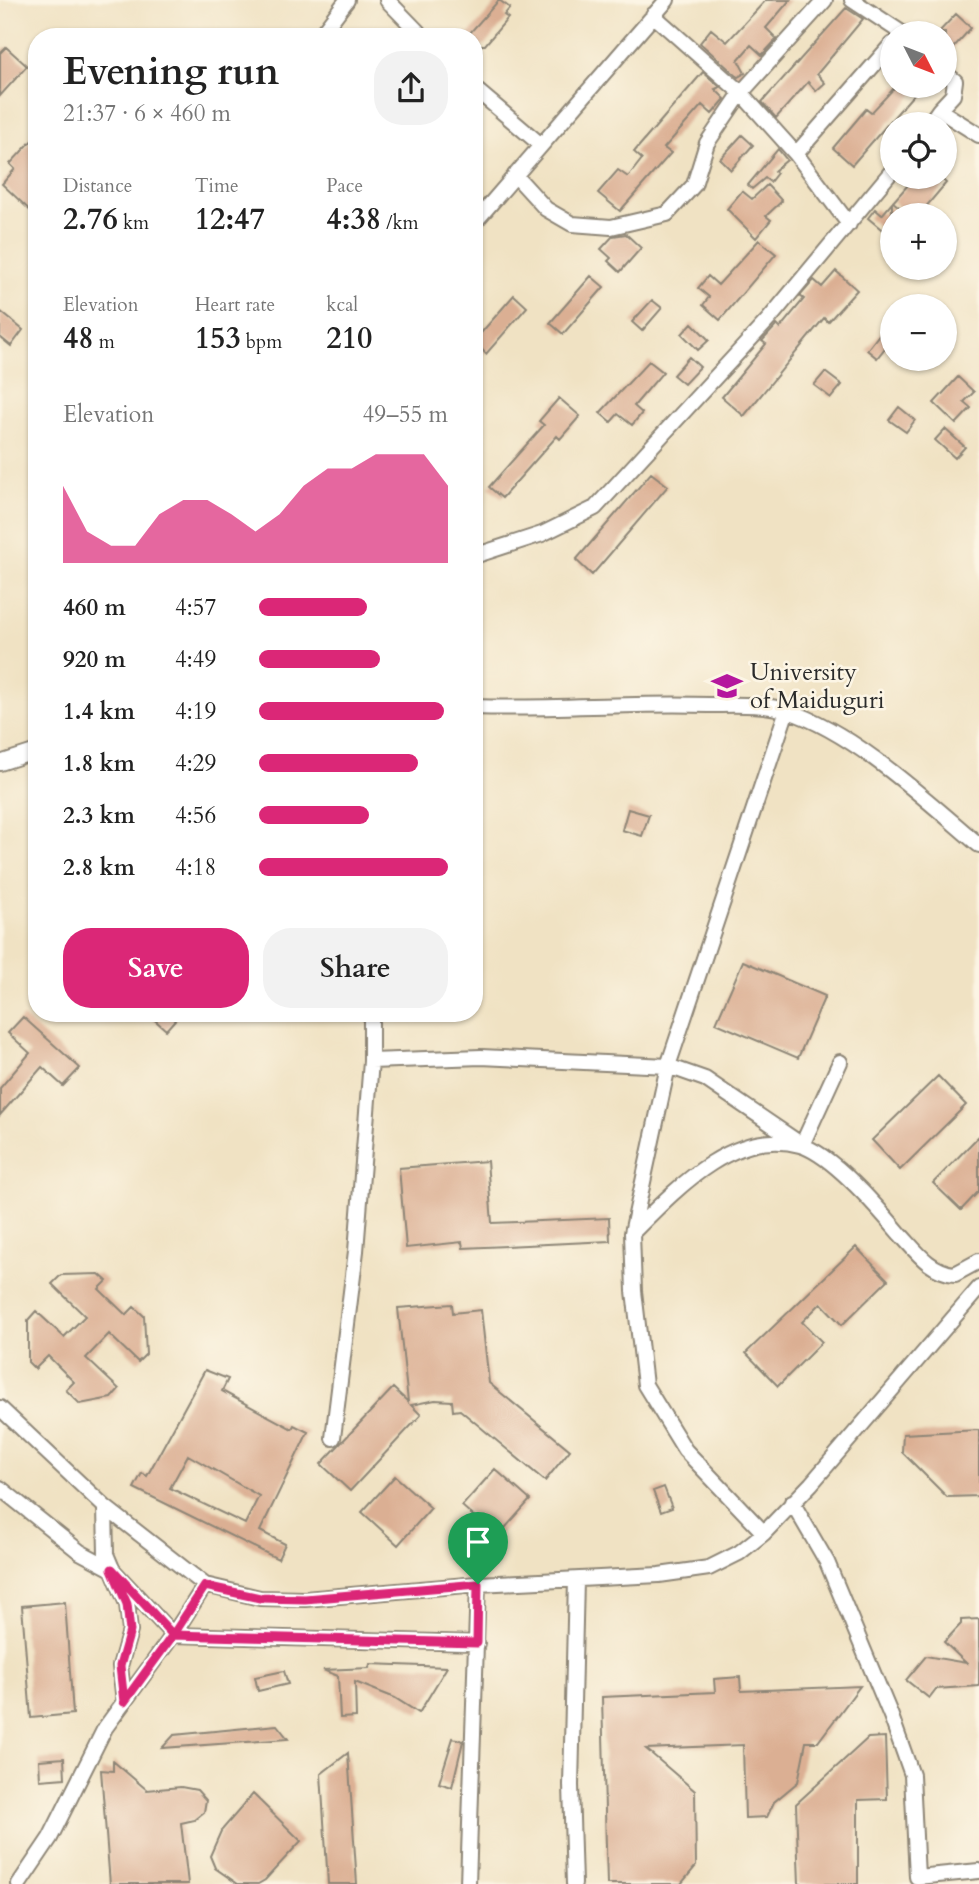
<!DOCTYPE html>
<html lang="en">
<head>
<meta charset="utf-8">
<style>
	:root { --surface:#fff; --page:#f2f2f2; --text:#222; --muted:#767676; --accent:#db2777 }
	body { margin:0; font-family:Cardo,serif; background:var(--page); color:var(--text); height:100vh; display:flex; flex-direction:column; font-size:26px; white-space:nowrap }
	* { box-sizing:border-box; margin:0 }
	p { font-size:23px; color:var(--muted) }
	.icon { flex:none; width:38px; height:38px; fill:none; stroke:currentColor; stroke-width:2; stroke-linecap:round; stroke-linejoin:round }
	.map { position:relative; flex:1; overflow:hidden }
	.sheet { position:absolute; left:28px; top:28px; width:455px; height:994px; display:flex; flex-direction:column; background:var(--surface); border-radius:28px; box-shadow:0 2px 5px #0004 }
	.sheet>* { flex:none }
	.needle { width:46px; rotate:132deg }
	.fabs { position:absolute; left:880px; top:21px; display:grid; gap:14px }
	.fabs a { display:grid; place-items:center; width:77px; height:77px; border-radius:50%; background:var(--surface); box-shadow:0 2px 5px #0004; font-size:35px }
	.pin { position:absolute; display:grid; place-items:center; width:60px; height:60px; color:#fff; margin:-72px -30px; border-radius:50% 50% 50% 0; rotate:-45deg; box-shadow:0 0 7px #0007 }
	.pin .icon { rotate:45deg }
	.round { display:grid; place-items:center; flex:none; width:74px; height:74px; border-radius:28px; background:var(--page) }
	.summary { display:flex; align-items:center; justify-content:space-between; height:119px; padding:0 35px }
	h1 { font-size:38px; font-weight:700; line-height:52px }
	.figures { display:grid; grid-template-columns:repeat(3,1fr); gap:10px; height:119px; padding:7px 35px }
	.figures div { display:grid; align-content:center }
	.figures b { font-size:30px; font-weight:700 }
	.figures small { font-size:19px; font-weight:400 }
	.figures p { font-size:19px }
	.chart { height:196px; padding:14px 35px }
	.chart p { display:flex; justify-content:space-between }
	.chart svg { width:100%; height:126px; margin-top:7px; fill:var(--accent); opacity:.7 }
	.cta { display:flex; gap:14px; margin-top:auto; padding:14px 35px }
	.cta a { flex:1; height:80px; border-radius:28px; background:var(--accent); color:#fff; font-size:28px; font-weight:700; line-height:80px; text-align:center }
	.cta a+a { background:var(--page); color:var(--text) }
	ul { padding:0 35px; list-style:none; font-size:23px }
	li { display:grid; grid-template-columns:112px 84px 1fr; align-items:center; height:52px }
	li i { height:18px; border-radius:9px; background:var(--accent) }
	.map>svg:first-child { display:block }
	.building { fill:#dbaf93; fill-rule:evenodd }
	.lines { fill:none; stroke-linecap:round; stroke-linejoin:round }
	.minor-casing { stroke:#8e8677; stroke-width:18 }
	.minor { stroke:#fff; stroke-width:14 }
	.route-casing { stroke:#fff; stroke-width:14 }
	.route { stroke:#db2777; stroke-width:9 }
	.labels { text-anchor:middle; stroke-width:5; stroke-linejoin:round; paint-order:stroke }
	.poi-label { font-size:24px; fill:#2b2b2b; stroke:#fcf5e5; text-anchor:start }
</style>
</head>
<body>
<div class="map">
<svg width="979" height="1884" viewBox="0 0 979 1884">
	<rect width="100%" height="100%" fill="#fcf5e5"/>
	<filter id="ink" filterUnits="userSpaceOnUse"><feTurbulence type="fractalNoise" baseFrequency=".0143" numOctaves="2"/><feDisplacementMap in="SourceGraphic" scale="14" xChannelSelector="R" yChannelSelector="G"/><feConvolveMatrix kernelMatrix="1 2 1 2 8 2 1 2 1" color-interpolation-filters="sRGB"/></filter>
	<filter id="wash" filterUnits="userSpaceOnUse"><feTurbulence type="fractalNoise" baseFrequency=".00686" numOctaves="4" result="noise"/><feDisplacementMap in="SourceGraphic" scale="28" xChannelSelector="R" yChannelSelector="G"/><feGaussianBlur stdDeviation="1.57" result="paint"/><feColorMatrix in="noise" values="0 0 0 0 0 0 0 0 0 0 0 0 0 0 0 0 0 1.4 0 .05"/><feComposite in="paint" operator="in"/></filter>
	<g filter="url(#wash)">
		<rect width="100%" height="100%" fill="#f0e2c3"/>
		<g id="blocks">
			<!-- building -->
			<path class="building" d="M499 0 510 8 504 15 508 18 485 45H480L474 37 468 35Z
				M766 0H790L766 28 777 39 762 55 751 45 738 60 745 73 738 77 700 43 711 29 727 42Z
				M846 8 863 19 817 74 825 83 816 91 808 82 776 118 762 102Z
				M956 14 971 28 945 57V33H938Z
				M6 47 27 66 0 96V53Z
				M703 72 720 87 715 89 725 99 712 114 702 105 664 148 671 153 620 211 598 193 618 170 628 177 642 159 634 152Z
				M896 86H921L852 165 833 148 866 109 871 113Z
				M37 135V217L2 184 15 169 10 164Z
				M742 135 753 145 731 170 720 159Z
				M778 149 787 160 774 171 777 173 770 182 765 178 752 189 748 185Z
				M915 177H940L946 183 919 215H909L893 202Z
				M767 185 782 201 766 216 771 220 756 238 727 209 742 191 752 199Z
				M892 203V225L886 233 868 218 875 209 882 215Z
				M626 234 641 248 620 272 608 261 611 258 601 249 613 236Z
				M759 240 776 254 720 320 703 305 709 297 698 288 708 276 718 285Z
				M836 271 857 290 828 322 824 318 744 416 722 397 766 344 762 341 777 325 780 328 804 299 800 296 814 280 822 287Z
				M591 276 604 287 563 334 550 323Z
				M514 295 527 307 486 354 474 341Z
				M652 300 662 308 642 331 632 322Z
				M0 311 23 330 11 346 0 337Z
				M692 323 709 340 698 350 682 334Z
				M885 327 892 333V339L877 358 867 350Z
				M689 357 700 367 684 384 673 375Z
				M649 361 663 372 634 406 642 413 632 425 618 414 611 422 600 413Z
				M825 372 842 385 831 398 814 385Z
				M958 377 974 392 964 402 971 408 956 424 934 403Z
				M559 398 580 416 560 439 557 436 502 498 489 487 544 425 539 421Z
				M899 407 915 420 906 432 889 420Z
				M945 429 965 447 955 458 935 440Z
				M651 473 668 486 592 575 576 560Z
				M628 809 649 815 642 836 622 830Z
				M743 961 825 996 798 1058 716 1023Z
				M147 1013H181L166 1030Z
				M23 1017 80 1068 63 1086 42 1067 0 1115V1088L30 1053 8 1033Z
				M938 1076 966 1105 900 1170 872 1140Z
				M979 1136V1191L961 1210 933 1183Z
				M487 1161 492 1223 609 1218 610 1241 463 1248 462 1242 406 1248 399 1168Z
				M856 1247 888 1280 842 1325 821 1303 802 1322 822 1342 778 1386 746 1353Z
				M99 1274 107 1281 99 1289 126 1315 134 1307 144 1316 146 1354 138 1362 109 1334 86 1358 119 1389 111 1398 80 1404 66 1390 74 1382 48 1356 35 1369 28 1362V1320L36 1311 64 1337 85 1316 52 1284 61 1275Z
				M452 1304 453 1313 481 1310 489 1383 570 1450 545 1481 460 1410 453 1411 452 1401 435 1400 411 1405 421 1415 350 1491 321 1464 393 1388 408 1402 398 1308Z
				M205 1370 228 1379 222 1391 292 1429 294 1425 308 1432 260 1531 285 1544 278 1559 134 1488 142 1473 147 1476ZM188 1455 259 1496 245 1524 170 1488Z
				M979 1430V1496L947 1497 902 1452 903 1434Z
				M495 1469 530 1500 497 1537 462 1506Z
				M395 1476 431 1508 398 1545 362 1512Z
				M664 1487 672 1508 661 1512 653 1491Z
				M65 1602 73 1714 31 1718 22 1606Z
				M979 1619V1686L936 1689 929 1698 906 1680 926 1656 966 1663 944 1642 961 1624V1620Z
				M370 1664 447 1667 419 1713 395 1698 355 1682 356 1717 340 1718 338 1676 323 1670 369 1668Z
				M284 1671 288 1684 258 1691 255 1677Z
				M740 1677 741 1691 860 1686 818 1742H806L798 1782 774 1802 767 1817 745 1818 743 1745 646 1749 695 1791 696 1866 681 1884H607L602 1697 715 1692 714 1679Z
				M277 1725 288 1739 162 1748 174 1735Z
				M885 1737 887 1799 858 1800V1884H799L796 1804 868 1738Z
				M453 1738 463 1741 452 1787 439 1783Z
				M348 1753 357 1884H328L321 1774Z
				M64 1758 65 1778 40 1780 39 1760Z
				M113 1761 147 1790 181 1787 197 1790 206 1800 204 1812 194 1820 181 1823 188 1884H110L101 1770 113 1771Z
				M253 1794 301 1841 265 1880 258 1884H238L215 1868 210 1856 221 1831Z"/>
		</g>
	</g>
	<g filter="url(#ink)">
		<use href="#blocks" fill-opacity="0" stroke="#8e8677" stroke-width="2"/>
		<g class="lines">
			<!-- minor casing -->
			<g class="minor-casing">
				<path id="minor" d="M387 0 423 37
					M852 0 902 33
					M653 15 741 93 796 154 849 224
					M319 37 347 0
					M474 88 541 145
					M939 110 953 95 955 81 945 73
					M929 124 939 110 979 135
					M796 154 892 44
					M515 175 546 209 572 224 611 227 667 214 694 185 707 143 741 93 825 0
					M474 223 667 0
					M474 556 542 534 595 508 769 319 892 171
					M474 707C553 710 630 702 709 705 733 705 764 703 788 711 854 732 926 800 979 845
					M0 763 37 751
					M371 1013V1061
					M632 1233C674 1191 734 1126 800 1145 832 1154 879 1209 900 1234 916 1251 930 1272 955 1274L979 1261
					M0 1408 105 1507 205 1585 260 1598 305 1599 478 1584 659 1575 709 1568 739 1553 764 1533 811 1484 979 1288
					M333 1438 356 1251 371 1061 481 1057 668 1066 705 1079 802 1145 840 1062
					M0 1488 80 1552 112 1569 173 1635 477 1643
					M792 1502 827 1562 891 1716 912 1775 917 1877 979 1871
					M105 1507 106 1554 127 1604 130 1631 120 1666 124 1702
					M764 1533 685 1450 645 1385 634 1291 632 1233 668 1066 787 710
					M19 1884 50 1838 105 1728 173 1635 205 1585
					M468 1884 478 1584
					M574 1884 571 1785 576 1580"/>
			</g>
			<!-- minor -->
			<use href="#minor" class="minor"/>
		</g>
	</g>
	<g class="lines" filter="url(#ink)">
		<!-- route casing -->
		<g class="route-casing">
			<path id="route" d="M478 1584 305 1599 260 1598 205 1586 173 1635 112 1569 127 1604 130 1631 120 1666 124 1702 173 1635 477 1643 478 1584"/>
		</g>
		<!-- route -->
		<use href="#route" class="route"/>
	</g>
	<!-- icons -->
	<defs>
		<g id="university-bare" transform="scale(2.415)"><path d="M0-5L7-2L0 1L-7-2ZM-4 1L0 2.5L4 1V4Q0 6-4 4Z" fill="#b5179e" stroke="#fcf5e5" stroke-width="2.5" paint-order="stroke"/></g>
	</defs>
	<g fill-rule="evenodd">
		<use href="#university-bare" x="727" y="686"/>
	</g>
	<g class="labels">
		<!-- poi labels -->
		<g class="poi-label">
			<text x="750" y="680">University<tspan x="750" dy="28">of Maiduguri</tspan></text>
		</g>
	</g>
</svg>
<div class="fabs">
<a><svg class="needle" viewBox="-14 -14 28 28"><path d="M0-13l5 13h-10z" fill="#e53935"/><path d="M0 13l5-13h-10z" fill="#767676"/></svg></a>
<a><svg class="icon" aria-label="locate" viewBox="0 0 24 24"><circle cx="12" cy="12" r="6"/><path d="M12 2v4M12 18v4M2 12h4M18 12h4"/></svg></a>
<a>+</a>
<a>−</a>
</div>
<div class="pin" style="left:478px;top:1584px;background:#1e9e55"><svg class="icon" aria-label="arrive" viewBox="0 0 24 24"><path d="M6 21V4h12l-3 4 3 4H6"/></svg></div>
<section class="sheet">
<div class="summary"><div><h1>Evening run</h1><p>21:37 · 6 × 460 m</p></div><a class="round"><svg class="icon" aria-label="share" viewBox="0 0 24 24"><path d="M12 15V3M7 8l5-5 5 5M5 13v7h14v-7"/></svg></a></div>
<div class="figures">
<div><p>Distance</p><b>2.76<small> km</small></b></div>
<div><p>Time</p><b>12:47</b></div>
<div><p>Pace</p><b>4:38<small> /km</small></b></div>
</div>
<div class="figures">
<div><p>Elevation</p><b>48<small> m</small></b></div>
<div><p>Heart rate</p><b>153<small> bpm</small></b></div>
<div><p>kcal</p><b>210</b></div>
</div>
<div class="chart"><p><span>Elevation</span>49–55 m</p>
<svg viewBox="0 0 160 44" preserveAspectRatio="none"><path d="M0 44V17L10 33L20 38L30 38L40 27L50 22L60 22L70 27L80 33L90 27L100 17L110 11L120 11L130 6L140 6L150 6L160 17V44z"/></svg>
</div>
<ul>
<li><b>460 m</b>4:57<i style="width:57%"></i></li>
<li><b>920 m</b>4:49<i style="width:64%"></i></li>
<li><b>1.4 km</b>4:19<i style="width:98%"></i></li>
<li><b>1.8 km</b>4:29<i style="width:84%"></i></li>
<li><b>2.3 km</b>4:56<i style="width:58%"></i></li>
<li><b>2.8 km</b>4:18<i style="width:100%"></i></li>
</ul>
<div class="cta"><a>Save</a><a>Share</a></div>
</section>
</div>
</body>
</html>
